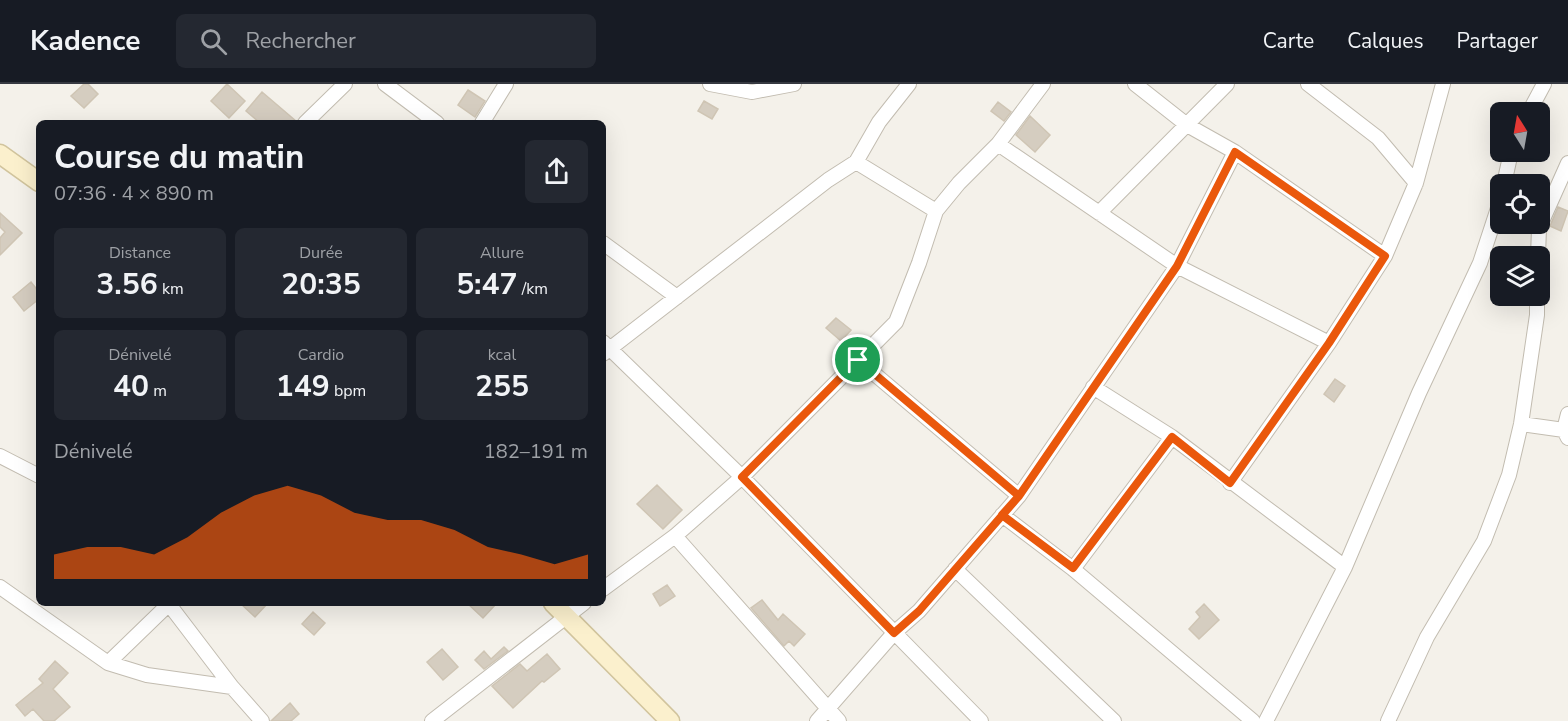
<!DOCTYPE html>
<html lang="fr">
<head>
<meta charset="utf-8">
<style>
	:root { --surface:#171b24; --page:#242831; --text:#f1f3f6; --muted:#9ea1a6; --line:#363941; --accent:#ea580c }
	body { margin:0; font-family:"Nunito Sans",sans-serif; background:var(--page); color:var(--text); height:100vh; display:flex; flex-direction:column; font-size:22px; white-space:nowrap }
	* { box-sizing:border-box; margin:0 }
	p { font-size:20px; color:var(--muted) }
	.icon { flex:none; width:33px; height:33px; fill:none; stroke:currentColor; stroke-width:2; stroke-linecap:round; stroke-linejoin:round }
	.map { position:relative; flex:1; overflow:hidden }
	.side { position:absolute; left:36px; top:36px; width:570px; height:486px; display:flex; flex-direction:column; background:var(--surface); border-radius:9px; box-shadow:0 6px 24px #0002 }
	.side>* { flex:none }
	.needle { width:39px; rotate:349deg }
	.buttons { position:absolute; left:1490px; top:18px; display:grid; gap:12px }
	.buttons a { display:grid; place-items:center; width:60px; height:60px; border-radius:9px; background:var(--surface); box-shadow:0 6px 24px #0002; font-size:30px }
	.pin { position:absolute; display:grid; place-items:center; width:51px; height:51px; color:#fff; margin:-26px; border:3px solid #fff; border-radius:50%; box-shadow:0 2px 6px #0007 }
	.round { display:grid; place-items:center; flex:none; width:63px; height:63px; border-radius:9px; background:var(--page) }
	.overview { display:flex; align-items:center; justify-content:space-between; height:102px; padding:0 18px }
	h1 { font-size:33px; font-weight:700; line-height:45px }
	.stats { display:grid; grid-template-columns:repeat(3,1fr); gap:9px; height:102px; padding:6px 18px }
	.stats div { display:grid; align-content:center; border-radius:9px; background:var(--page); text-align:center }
	.stats b { font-size:30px; font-weight:700 }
	.stats small { font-size:16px; font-weight:400 }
	.stats p { font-size:16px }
	.chart { height:168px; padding:12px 18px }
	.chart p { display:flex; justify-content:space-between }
	.chart svg { width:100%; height:108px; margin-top:6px; fill:var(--accent); opacity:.7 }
	header { display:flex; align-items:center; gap:36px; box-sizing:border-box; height:84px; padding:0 30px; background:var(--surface); border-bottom:2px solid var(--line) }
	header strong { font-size:28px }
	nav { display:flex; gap:33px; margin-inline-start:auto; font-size:21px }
	.search { width:420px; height:54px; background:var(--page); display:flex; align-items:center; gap:15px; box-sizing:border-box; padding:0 21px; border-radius:9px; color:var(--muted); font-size:22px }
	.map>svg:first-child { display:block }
	.building { fill:#d5cdc0; stroke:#cfc5b4; stroke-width:1.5 }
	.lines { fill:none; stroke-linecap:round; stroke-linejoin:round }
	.street-casing { stroke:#c2bcb0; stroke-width:16 }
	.secondary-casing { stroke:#d1c49d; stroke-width:21 }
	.street { stroke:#fff; stroke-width:14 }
	.secondary { stroke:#fbf0cd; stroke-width:18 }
	.route-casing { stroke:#fff; stroke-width:12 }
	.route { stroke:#ea580c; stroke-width:8 }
</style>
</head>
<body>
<header>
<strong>Kadence</strong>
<div class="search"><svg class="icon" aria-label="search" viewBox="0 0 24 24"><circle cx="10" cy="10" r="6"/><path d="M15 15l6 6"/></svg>Rechercher</div>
<nav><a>Carte</a><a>Calques</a><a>Partager</a></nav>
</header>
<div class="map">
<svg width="1568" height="637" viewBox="0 0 1568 637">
	<rect width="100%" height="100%" fill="#f4f1ea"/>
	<!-- building -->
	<path class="building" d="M84 0H88L98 10 84 24 71 12Z
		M227 0 245 17 229 34 211 17Z
		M468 6 485 17 475 33 458 21Z
		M262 8 296 37V39H260L246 27Z
		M704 17 718 25 712 35 698 27Z
		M998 18 1011 28 1004 37 991 27Z
		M1030 32 1050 51 1035 68 1016 51Z
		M1558 123 1568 127 1561 147 1550 142Z
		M0 129 22 149 0 171V154L5 148 0 143Z
		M31 198 39 208V215L24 227 13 213Z
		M836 234 851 246 841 257 826 244Z
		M1335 295 1345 302 1334 318 1324 310Z
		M657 401 682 426 663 445 637 420Z
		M667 501 675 512 660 522 653 510Z
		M762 516 778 536 783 530 805 550 794 562 789 557 784 562 751 524Z
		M240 519H268L255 533Z
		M467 519H497L483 534Z
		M1204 520 1219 536 1199 555 1189 545 1200 533 1196 528Z
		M313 528 325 539 314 551 302 540Z
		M504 563 508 567 484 585 475 576 484 567 491 575Z
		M442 565 458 583 443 596 427 578Z
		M547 570 560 585 544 598 542 597 513 624 492 602 520 580 527 587Z
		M55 577 68 589 53 605 70 623 54 637H44L33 625 25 632 16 621 43 599 39 595Z
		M290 619 299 630 291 637H271Z"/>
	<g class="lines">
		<!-- street casing -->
		<g class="street-casing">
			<path id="street" d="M385 0 437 39
				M710 0 752 8 794 0
				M1135 0 1187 41 1235 68 1385 172
				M1308 0 1378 54 1416 99
				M1529 28 1544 0
				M305 39 345 0
				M482 39 506 0
				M998 60 1177 182 1329 259
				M856 78 936 127
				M1504 100 1511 68
				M1099 129 1227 0
				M603 159 677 213
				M1538 172 1539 144 1568 79
				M603 258 742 393 981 637
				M603 270 828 96 856 78 879 38 909 0
				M858 276 1019 412
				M1093 303 1172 353 1345 483
				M1521 340 1564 346
				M1568 354 1564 346 1568 330
				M0 372 39 392
				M1230 399 1329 259 1385 172 1416 99 1443 0
				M1002 431 1073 485 1253 637
				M675 452 839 637
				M955 485 1114 637
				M1073 485 1172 353
				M0 503 108 579 147 591 232 603 262 637
				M603 505 675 452 742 393 896 238 919 179 936 127 959 99 998 60 1043 0
				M168 519 232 603
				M108 579 170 519
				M432 637 584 519
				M817 637 894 549 919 527 1019 412 1177 182 1235 68
				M1266 637 1345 483 1419 309 1480 179 1500 118
				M1388 637 1427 553 1484 457 1509 391 1521 340 1537 231V212"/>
		</g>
		<!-- secondary casing -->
		<g class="secondary-casing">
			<path id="secondary" d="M0 70 39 98
				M553 519 670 637"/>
		</g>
		<!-- street -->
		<use href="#street" class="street"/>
		<!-- secondary -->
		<use href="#secondary" class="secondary"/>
	</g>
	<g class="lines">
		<!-- route casing -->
		<g class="route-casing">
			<path id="route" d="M858 276 742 393 894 549 919 527 1019 412 1177 182 1235 68 1385 172 1329 259 1230 399 1172 353 1073 484 1002 431 1019 412 858 276"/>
		</g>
		<!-- route -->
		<use href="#route" class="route"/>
	</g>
</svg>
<div class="buttons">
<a><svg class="needle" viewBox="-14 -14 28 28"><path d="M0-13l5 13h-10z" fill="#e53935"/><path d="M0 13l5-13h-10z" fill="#9ea1a6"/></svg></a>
<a><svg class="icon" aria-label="locate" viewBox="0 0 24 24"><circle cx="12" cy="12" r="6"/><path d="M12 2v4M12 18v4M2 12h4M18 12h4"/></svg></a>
<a><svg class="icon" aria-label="layers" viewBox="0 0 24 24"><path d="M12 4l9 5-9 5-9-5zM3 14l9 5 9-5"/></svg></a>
</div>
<div class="pin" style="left:858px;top:276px;background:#1e9e55"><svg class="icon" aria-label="arrive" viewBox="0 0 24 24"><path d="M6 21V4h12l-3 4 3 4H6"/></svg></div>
<section class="side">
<div class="overview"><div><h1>Course du matin</h1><p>07:36 · 4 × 890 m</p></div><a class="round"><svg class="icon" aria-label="share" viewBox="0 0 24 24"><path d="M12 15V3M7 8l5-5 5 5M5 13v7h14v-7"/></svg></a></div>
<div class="stats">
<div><p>Distance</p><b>3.56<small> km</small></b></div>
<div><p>Durée</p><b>20:35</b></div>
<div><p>Allure</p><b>5:47<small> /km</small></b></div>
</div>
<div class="stats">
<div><p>Dénivelé</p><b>40<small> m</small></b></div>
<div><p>Cardio</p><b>149<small> bpm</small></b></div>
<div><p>kcal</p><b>255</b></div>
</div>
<div class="chart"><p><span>Dénivelé</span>182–191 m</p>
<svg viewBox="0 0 160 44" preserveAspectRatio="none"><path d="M0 44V34L10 31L20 31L30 34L40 27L50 17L60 10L70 6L80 10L90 17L100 20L110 20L120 24L130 31L140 34L150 38L160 34V44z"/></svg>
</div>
</section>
</div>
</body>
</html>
